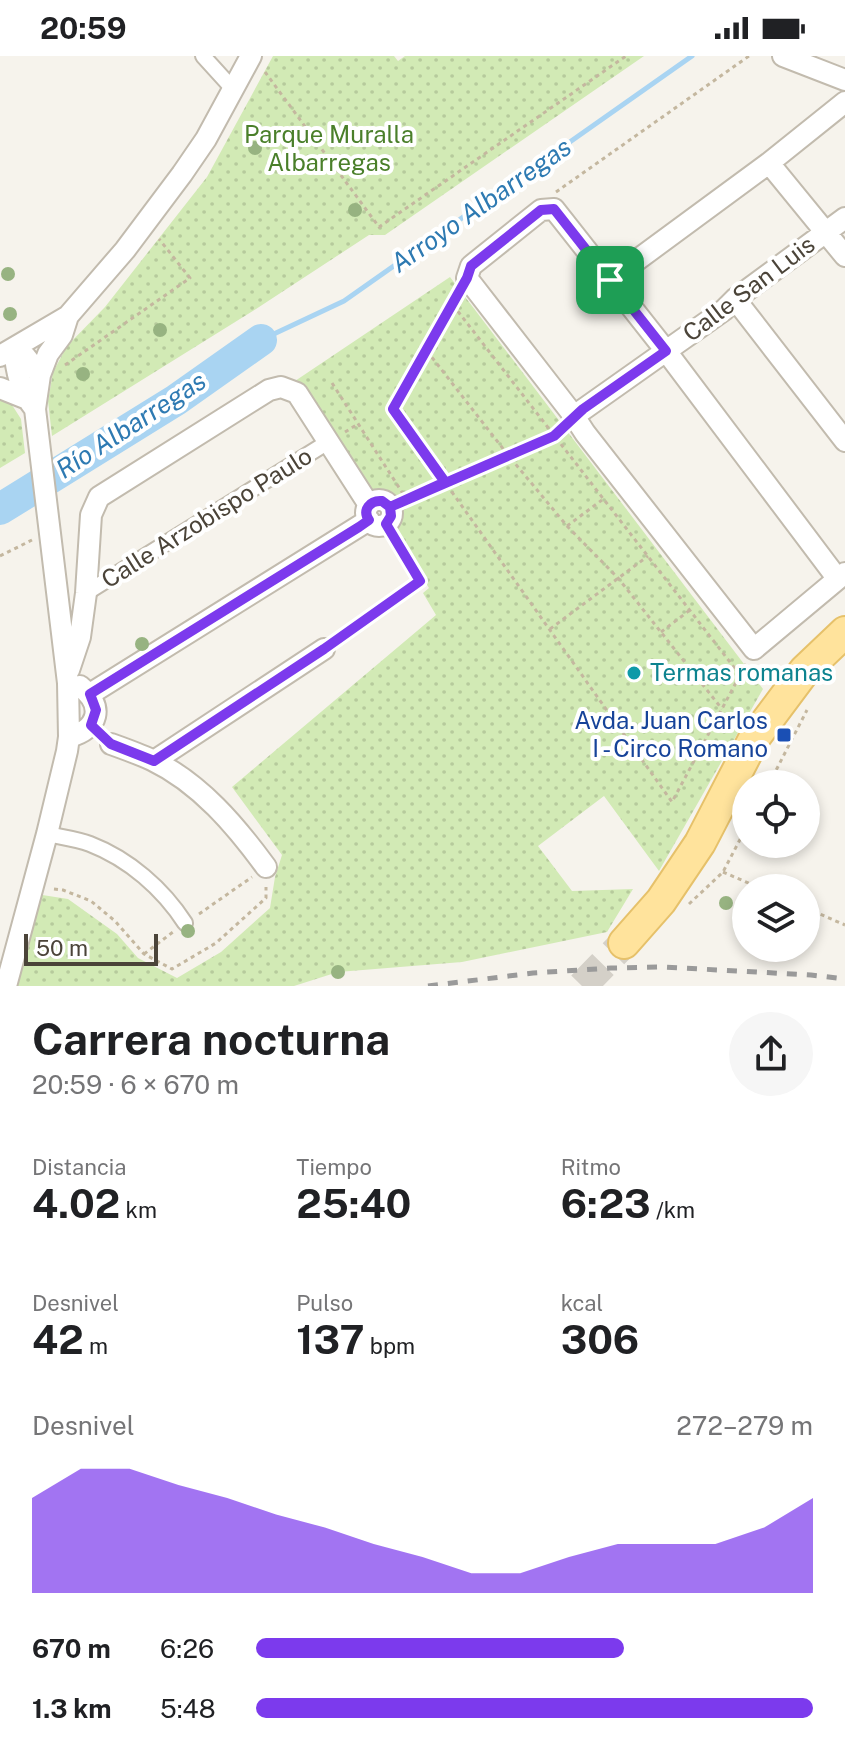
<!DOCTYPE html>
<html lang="es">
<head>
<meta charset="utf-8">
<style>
	:root { --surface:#fff; --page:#f6f6f6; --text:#202124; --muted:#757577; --accent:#7c3aed }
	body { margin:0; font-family:"Public Sans",sans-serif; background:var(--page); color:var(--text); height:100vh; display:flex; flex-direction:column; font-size:30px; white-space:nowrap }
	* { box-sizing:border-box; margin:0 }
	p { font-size:26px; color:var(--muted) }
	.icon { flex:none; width:44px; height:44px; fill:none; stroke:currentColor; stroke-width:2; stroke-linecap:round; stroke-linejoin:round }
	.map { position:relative; height:930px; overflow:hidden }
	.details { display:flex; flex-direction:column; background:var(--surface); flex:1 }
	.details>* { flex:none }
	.fabs { position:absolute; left:732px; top:714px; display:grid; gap:16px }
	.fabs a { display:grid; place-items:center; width:88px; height:88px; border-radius:50%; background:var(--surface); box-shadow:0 4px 12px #0003; font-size:40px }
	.scale { position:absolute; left:24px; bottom:20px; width:134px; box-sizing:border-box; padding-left:8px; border:4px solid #4b4439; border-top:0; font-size:22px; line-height:28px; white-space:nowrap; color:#4b4439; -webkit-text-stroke:6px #fff; paint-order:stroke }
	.pin { position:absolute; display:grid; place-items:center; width:68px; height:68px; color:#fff; margin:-34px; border-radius:16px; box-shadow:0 4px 12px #0006 }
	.round { display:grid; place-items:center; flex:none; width:84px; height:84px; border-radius:42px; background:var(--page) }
	.overview { display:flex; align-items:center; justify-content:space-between; height:136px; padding:0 32px }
	h1 { font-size:44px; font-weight:700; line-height:60px }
	.metrics { display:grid; grid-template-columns:repeat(3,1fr); gap:12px; height:136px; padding:8px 32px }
	.metrics div { display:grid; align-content:center }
	.metrics b { font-size:40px; font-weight:700 }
	.metrics small { font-size:22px; font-weight:400 }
	.metrics p { font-size:22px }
	.chart { height:224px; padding:16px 32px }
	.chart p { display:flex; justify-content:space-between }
	.chart svg { width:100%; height:144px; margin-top:8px; fill:var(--accent); opacity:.7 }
	ul { padding:0 32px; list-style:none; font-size:26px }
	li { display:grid; grid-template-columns:128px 96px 1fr; align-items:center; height:60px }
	li i { height:20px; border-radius:10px; background:var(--accent) }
	.status { display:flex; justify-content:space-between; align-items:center; height:56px; padding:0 40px; background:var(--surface); direction:ltr }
	.status svg { height:22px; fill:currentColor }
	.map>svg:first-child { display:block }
	.park { fill:url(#park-dots) }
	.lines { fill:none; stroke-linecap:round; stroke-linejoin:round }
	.stream { stroke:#a9d4f2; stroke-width:5 }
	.river { stroke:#a9d4f2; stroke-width:32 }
	.primary-tunnel { stroke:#d4d0c8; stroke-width:30; stroke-dasharray:30 15; stroke-linecap:butt }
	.pedestrian-casing { stroke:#c2bbae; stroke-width:18 }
	.minor-casing { stroke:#c2bbae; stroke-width:24 }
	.primary-casing { stroke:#e6c16a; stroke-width:34 }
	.path { stroke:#c4b79f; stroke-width:3; stroke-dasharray:4 4; stroke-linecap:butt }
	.pedestrian { stroke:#fff; stroke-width:14 }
	.minor { stroke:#fff; stroke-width:20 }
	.primary { stroke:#ffe39c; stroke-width:30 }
	.rail { stroke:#9a9a9a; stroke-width:5; stroke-dasharray:10 10; stroke-linecap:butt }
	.tree { fill:#97b381 }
	.route-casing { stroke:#fff; stroke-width:16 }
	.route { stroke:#7c3aed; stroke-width:10 }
	.culture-dot { fill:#0f9aa8; stroke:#fff; stroke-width:3 }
	.transit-dot { fill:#1a4fb4; stroke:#fff; stroke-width:3 }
	.labels { text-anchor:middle; stroke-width:8; stroke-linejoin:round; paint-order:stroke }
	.park-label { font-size:24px; fill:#4a7f2a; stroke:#fff }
	.street-label { font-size:24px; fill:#4b4439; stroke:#fff }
	.culture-label { font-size:24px; fill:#0d838f; stroke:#fff; text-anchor:start }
	.transit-label { font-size:24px; fill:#164399; stroke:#fff; text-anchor:end }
	.water-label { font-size:26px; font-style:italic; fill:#2e7ab2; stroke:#fff }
</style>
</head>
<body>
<div class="status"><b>20:59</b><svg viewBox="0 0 49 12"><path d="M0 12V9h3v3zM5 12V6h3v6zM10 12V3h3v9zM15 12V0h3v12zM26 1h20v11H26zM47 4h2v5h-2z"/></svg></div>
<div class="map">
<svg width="845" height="930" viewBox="0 0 845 930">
	<defs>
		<pattern id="park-dots" width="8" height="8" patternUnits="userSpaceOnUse" patternTransform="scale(2)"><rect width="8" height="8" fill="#d2eab5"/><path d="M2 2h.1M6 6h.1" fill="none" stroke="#b6ca9c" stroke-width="1.8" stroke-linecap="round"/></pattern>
	</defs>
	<rect width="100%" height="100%" fill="#f6f3ec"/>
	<!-- park -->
	<path class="park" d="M273 0H394L398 5 405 0H644L385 179H369L256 253 52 380 48 345 53 316 67 290 105 251 207 121Z
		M450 221 763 633 659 815 604 740 538 790 572 835 633 833 607 876 462 906 338 916 294 930H12L36 838 68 843 117 878 138 902 177 922 221 896 270 852 275 821 282 799 232 731 436 559 423 537 429 532 392 473 400 463 398 446 385 436 370 440 295 325Z
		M0 337 5 338 21 363 25 397 0 412Z"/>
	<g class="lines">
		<!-- stream -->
		<path class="stream" d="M261 284 344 245 692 0"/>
		<!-- river -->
		<path class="river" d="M0 453 176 344 261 284"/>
		<!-- primary-tunnel -->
		<path class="primary-tunnel" d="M582 930 624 887"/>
		<!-- pedestrian casing -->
		<g class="pedestrian-casing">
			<path id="pedestrian" d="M203 0 233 33
				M86 537 328 386
				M47 778C61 781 77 783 90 788 129 803 163 833 185 867"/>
		</g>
		<!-- minor casing -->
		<g class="minor-casing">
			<path id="minor" d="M783 0 845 24
				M769 107 845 200
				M610 224 769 107 845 46
				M735 243 845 385
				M14 292C16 315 20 335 35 353
				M0 300 68 260 125 194 182 118 206 83 251 0
				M40 319 48 298 62 279 68 260
				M0 332 25 342
				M574 360 724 254 735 243 845 162
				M366 457a13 13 0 1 1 26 0a13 13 0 1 1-26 0Z
				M837 522 666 295 554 153 541 154 471 210 467 222 574 360 585 377 754 593 845 517
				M69 614 80 581 86 537 91 459 99 441 269 334 281 331 297 337 369 449
				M90 638 369 464
				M69 681C99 673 105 650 80 630
				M111 688C125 693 139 698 152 704 200 727 236 770 266 811
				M154 705 324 593
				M6 930 47 778 67 695 69 681 68 627 35 353 40 319 25 300 14 292"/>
		</g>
		<!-- primary casing -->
		<g class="primary-casing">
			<path id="primary" d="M624 887 661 845 700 787 755 681 805 614 845 576"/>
		</g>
		<!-- path -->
		<path class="path" d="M265 16 379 171 626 0
			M556 136 749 0
			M457 239 393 353 672 746 746 608
			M453 249 740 619
			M427 295 508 399 567 470 618 522 722 653
			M65 309 190 222 159 183
			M332 327 407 444
			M345 376 358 368
			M390 451 554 380 561 373
			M567 470 602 444
			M0 500 32 484
			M550 573 648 500
			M661 576 690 554
			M337 583 420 525 388 471
			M769 728 807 654
			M723 816 760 832
			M54 833 63 834 91 845 115 865 144 898 172 913 216 887 266 842V831
			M689 848 723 816 746 772
			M806 852 845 869
			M199 858 252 821
			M144 898 173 876"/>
		<!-- pedestrian -->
		<use href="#pedestrian" class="pedestrian"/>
		<!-- minor -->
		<use href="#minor" class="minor"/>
		<!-- primary -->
		<use href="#primary" class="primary"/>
		<!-- rail -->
		<path class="rail" d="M428 930 533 917 611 912 663 911 811 919 845 923"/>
	</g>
	<!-- trees -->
	<g class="tree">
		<circle cx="255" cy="92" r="7"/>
		<circle cx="355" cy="154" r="7"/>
		<circle cx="8" cy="218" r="7"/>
		<circle cx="10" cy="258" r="7"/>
		<circle cx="160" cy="274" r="7"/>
		<circle cx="83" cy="318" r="7"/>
		<circle cx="142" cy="588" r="7"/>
		<circle cx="726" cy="847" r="7"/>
		<circle cx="188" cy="875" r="7"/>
		<circle cx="338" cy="916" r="7"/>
	</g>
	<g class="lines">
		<!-- route casing -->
		<g class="route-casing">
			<path id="route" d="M610 224 666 295 583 353 554 380 390 451 382 445C370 444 362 454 369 464L359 471 90 638 96 654 91 669 111 688 154 705 324 593 420 525 386 468 391 460 390 451 445 426 393 353 467 222 471 210 541 154 554 153 610 224"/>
		</g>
		<!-- route -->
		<use href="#route" class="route"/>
	</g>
	<!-- markers -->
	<circle class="culture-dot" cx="634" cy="617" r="8"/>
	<rect class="transit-dot" x="776" y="671" width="16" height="16" rx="4"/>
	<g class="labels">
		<!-- park labels -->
		<g class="park-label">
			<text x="329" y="87">Parque Muralla<tspan x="329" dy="28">Albarregas</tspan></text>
		</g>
		<!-- street labels -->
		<g class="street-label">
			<text transform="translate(749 233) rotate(-37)" y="8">Calle San Luis</text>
			<text transform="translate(207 462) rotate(-32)" y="8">Calle Arzobispo Paulo</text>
		</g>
		<!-- culture labels -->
		<g class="culture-label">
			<text x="650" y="625">Termas romanas</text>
		</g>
		<!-- transit labels -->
		<g class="transit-label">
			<text x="768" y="673">Avda. Juan Carlos<tspan x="768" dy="28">I - Circo Romano</tspan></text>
		</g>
		<!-- water labels -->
		<g class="water-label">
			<text transform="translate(481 149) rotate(-35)" y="9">Arroyo Albarregas</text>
			<text transform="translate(131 369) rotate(-33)" y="9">Río Albarregas</text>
		</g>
	</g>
</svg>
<div class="fabs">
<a><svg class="icon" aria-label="locate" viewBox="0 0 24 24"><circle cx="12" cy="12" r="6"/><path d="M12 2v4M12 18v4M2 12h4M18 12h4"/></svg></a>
<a><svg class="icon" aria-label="layers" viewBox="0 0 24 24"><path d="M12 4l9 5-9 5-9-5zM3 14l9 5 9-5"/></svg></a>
</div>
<div class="scale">50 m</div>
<div class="pin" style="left:610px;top:224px;background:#1e9e55"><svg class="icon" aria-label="arrive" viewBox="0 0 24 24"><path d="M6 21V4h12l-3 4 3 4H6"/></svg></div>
</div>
<section class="details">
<div class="overview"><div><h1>Carrera nocturna</h1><p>20:59 · 6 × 670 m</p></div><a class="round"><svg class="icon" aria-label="share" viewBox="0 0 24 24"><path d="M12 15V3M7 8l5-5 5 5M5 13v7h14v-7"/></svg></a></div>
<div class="metrics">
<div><p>Distancia</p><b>4.02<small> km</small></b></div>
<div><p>Tiempo</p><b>25:40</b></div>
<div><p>Ritmo</p><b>6:23<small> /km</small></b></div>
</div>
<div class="metrics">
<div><p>Desnivel</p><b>42<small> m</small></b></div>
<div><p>Pulso</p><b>137<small> bpm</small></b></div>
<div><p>kcal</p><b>306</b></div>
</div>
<div class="chart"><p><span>Desnivel</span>272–279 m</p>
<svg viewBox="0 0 160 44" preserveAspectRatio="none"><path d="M0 44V15L10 6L20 6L30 11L40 15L50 20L60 24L70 29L80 33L90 38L100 38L110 33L120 29L130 29L140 29L150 24L160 15V44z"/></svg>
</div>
<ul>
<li><b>670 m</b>6:26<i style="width:66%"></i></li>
<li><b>1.3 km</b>5:48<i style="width:100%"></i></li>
</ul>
</section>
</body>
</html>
